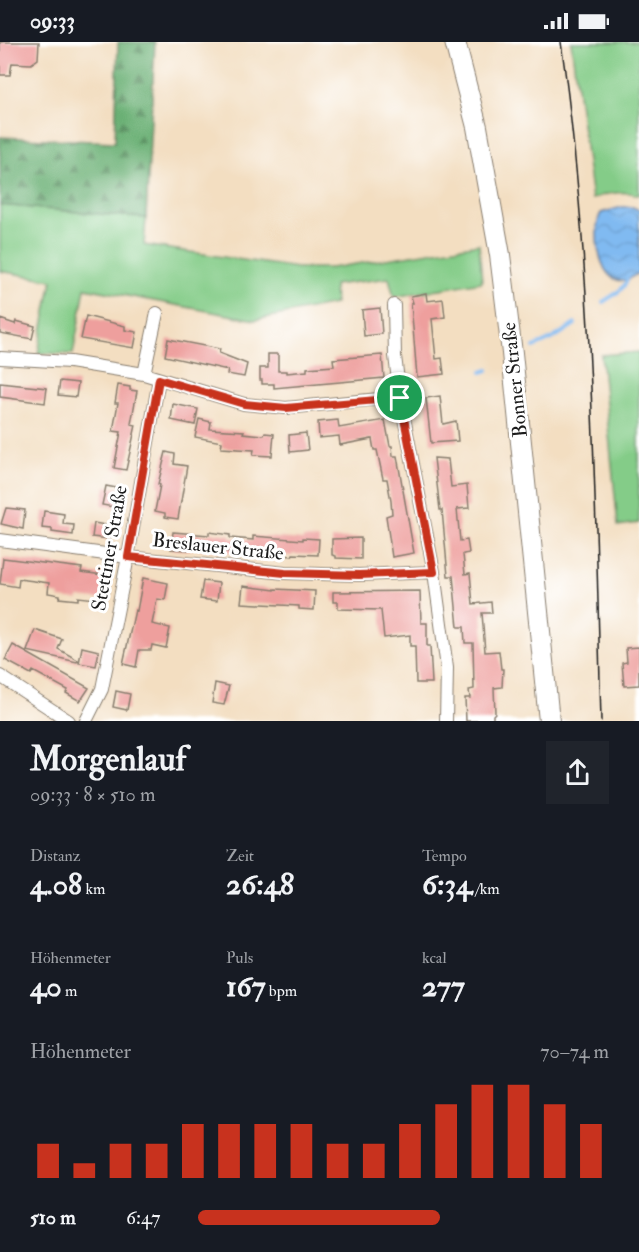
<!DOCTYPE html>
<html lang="de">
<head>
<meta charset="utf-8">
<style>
	:root { --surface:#171b24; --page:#20242c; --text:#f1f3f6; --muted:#9ea1a6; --accent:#c8321e }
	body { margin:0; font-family:"IM FELL Double Pica",serif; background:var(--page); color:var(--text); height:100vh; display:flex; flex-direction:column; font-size:22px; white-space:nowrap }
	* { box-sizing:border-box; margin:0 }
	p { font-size:20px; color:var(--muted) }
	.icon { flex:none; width:33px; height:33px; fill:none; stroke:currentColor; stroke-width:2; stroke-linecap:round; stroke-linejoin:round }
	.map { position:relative; height:679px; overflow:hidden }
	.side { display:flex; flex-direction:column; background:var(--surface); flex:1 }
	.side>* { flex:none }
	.pin { position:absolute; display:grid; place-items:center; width:51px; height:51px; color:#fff; margin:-26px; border:3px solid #fff; border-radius:50%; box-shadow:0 2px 6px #0007 }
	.round { display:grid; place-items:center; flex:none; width:63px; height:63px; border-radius:0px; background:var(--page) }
	.head { display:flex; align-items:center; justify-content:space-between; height:102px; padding:0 30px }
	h1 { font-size:33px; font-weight:700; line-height:45px }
	.stats { display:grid; grid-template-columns:repeat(3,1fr); gap:9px; height:102px; padding:6px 30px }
	.stats div { display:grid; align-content:center }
	.stats b { font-size:30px; font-weight:700 }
	.stats small { font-size:16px; font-weight:400 }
	.stats p { font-size:16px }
	.chart { height:168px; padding:12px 30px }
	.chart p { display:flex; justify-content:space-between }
	.chart svg { width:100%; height:108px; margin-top:6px; stroke:var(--accent); stroke-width:6 }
	ul { padding:0 30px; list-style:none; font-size:20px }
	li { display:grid; grid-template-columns:96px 72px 1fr; align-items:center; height:45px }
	li i { height:15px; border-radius:8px; background:var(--accent) }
	.status { display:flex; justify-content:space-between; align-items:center; height:42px; padding:0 30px; background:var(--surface); direction:ltr }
	.status svg { height:16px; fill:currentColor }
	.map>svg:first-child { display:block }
	.green { fill:#84cc88; stroke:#507452; stroke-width:1.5 }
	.forest { fill:url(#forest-firs); stroke:#446648; stroke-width:1.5 }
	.water { fill:url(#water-waves); stroke:#4e6b86; stroke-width:1.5 }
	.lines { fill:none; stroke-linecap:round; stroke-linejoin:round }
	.stream { stroke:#80baf1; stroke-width:4 }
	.building { fill:#ee9f9d }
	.street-casing { stroke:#887d6e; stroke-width:14 }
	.primary-casing { stroke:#887d6e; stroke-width:22 }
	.street { stroke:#fff; stroke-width:12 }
	.primary { stroke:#fff; stroke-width:20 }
	.tram { stroke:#1c1c1c; stroke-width:1.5 }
	.route-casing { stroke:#fff; stroke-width:12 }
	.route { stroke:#c8321e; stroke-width:8 }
	.labels { text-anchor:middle; stroke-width:6; stroke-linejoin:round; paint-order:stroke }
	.street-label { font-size:20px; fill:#1c1c1c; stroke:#fff }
</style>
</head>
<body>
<div class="status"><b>09:33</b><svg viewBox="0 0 49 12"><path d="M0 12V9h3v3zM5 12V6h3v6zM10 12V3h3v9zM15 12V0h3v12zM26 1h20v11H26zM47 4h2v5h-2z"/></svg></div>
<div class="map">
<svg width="639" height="679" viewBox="0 0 639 679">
	<defs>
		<pattern id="forest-firs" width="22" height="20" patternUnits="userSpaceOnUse" patternTransform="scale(1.5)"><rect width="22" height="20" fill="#6bb074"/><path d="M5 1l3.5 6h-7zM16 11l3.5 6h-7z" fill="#578e5e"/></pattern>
		<pattern id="water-waves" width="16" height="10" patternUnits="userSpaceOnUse" patternTransform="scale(1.5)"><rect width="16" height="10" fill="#80baf1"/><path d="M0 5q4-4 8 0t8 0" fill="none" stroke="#6e9fce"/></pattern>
	</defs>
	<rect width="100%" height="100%" fill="#fff"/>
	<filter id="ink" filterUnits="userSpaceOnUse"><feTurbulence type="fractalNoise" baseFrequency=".0167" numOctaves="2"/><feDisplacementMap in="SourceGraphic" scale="12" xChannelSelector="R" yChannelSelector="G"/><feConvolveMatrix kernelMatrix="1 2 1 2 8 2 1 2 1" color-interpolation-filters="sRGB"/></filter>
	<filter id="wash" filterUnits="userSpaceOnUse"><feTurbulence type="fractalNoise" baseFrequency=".008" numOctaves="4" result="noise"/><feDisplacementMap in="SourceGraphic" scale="24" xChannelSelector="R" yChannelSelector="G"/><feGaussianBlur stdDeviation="1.35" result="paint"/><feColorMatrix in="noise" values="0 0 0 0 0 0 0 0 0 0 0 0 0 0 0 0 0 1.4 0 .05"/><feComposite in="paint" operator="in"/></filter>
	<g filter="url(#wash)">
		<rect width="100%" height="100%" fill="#f3dec1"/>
		<!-- green -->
		<path class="green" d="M571 0H639V153C623 148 607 151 592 157Z
			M0 163 146 176 144 203 297 226H331L479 202 482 240 394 255 389 236 334 243 335 262 255 278 85 246 73 312 38 311 52 238 0 229Z
			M639 310V481L618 484 601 313Z"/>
		<!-- forest -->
		<path class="forest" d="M118 0H155L146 176 0 163V95L115 100Z"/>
		<!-- water -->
		<path class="water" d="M622 165H633L639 168V230C601 264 590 188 601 171Z"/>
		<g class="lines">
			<!-- stream -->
			<path class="stream" d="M603 260C612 254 624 248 627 238
				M534 305 552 297 575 282
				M482 330 488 328"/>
		</g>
		<g id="blocks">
			<!-- building -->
			<path class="building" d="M0 0H39L38 17 31 22 12 21 10 33H0Z
				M426 251 427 259 443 257 445 275 432 277 436 317 442 316 444 332 417 335 411 261H413L411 254Z
				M380 266 382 292 364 294 362 268Z
				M86 274 125 284V288L137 290 134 306 81 297Z
				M0 277 15 282 16 279 35 284 32 297 0 291Z
				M168 297 220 307 219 311 247 322 244 335 227 332 228 328 165 314Z
				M268 312H278V329H287V331L307 329V326L334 324 333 317 382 313 384 336 274 346V342H262V338H260V326H268Z
				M60 339 78 341 76 355 58 353Z
				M0 341 47 346 45 361 0 355Z
				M118 343 130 345V348L137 349 131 382 136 383 126 428 114 426 121 390 113 389 118 361H115Z
				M440 354 443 382 456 379 458 399 431 401 426 356Z
				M173 362 198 367 195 383 171 378Z
				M199 377 211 380 210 387 244 389 243 391 264 393 265 391 274 392 272 414 253 413 254 408 221 406 222 400 195 395Z
				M338 378 339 386 385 378 390 404H392L393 414H397L414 511 392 515 386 474 392 472 391 459 387 437H383L377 408H374L372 397 340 403 339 394 319 396 318 380Z
				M306 391 308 408 290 410 289 393Z
				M166 410 175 412 174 422 187 424 178 477 165 475V471L155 469 160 443 158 442Z
				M434 416 448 417 451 445 467 443 469 466 457 467 460 499 467 498 468 504 469 511 463 512 465 532 470 531 473 562 491 560 492 571H482L485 610 499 609 501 627H503L502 645 494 646 495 671 493 673V679H466L465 656H470L469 648 474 647 473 601H465L464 585H458L453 534H448L442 468H440Z
				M106 444 122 447 119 466 102 463Z
				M6 466 25 468 23 487 1 482Z
				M44 469 64 472 63 482 74 483 73 493 52 490V487L42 486Z
				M94 481 111 484 109 497 92 495Z
				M173 490 209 493V490L230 493V496L253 498V494L303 498V496L319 497 318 513 293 512 292 514 261 511V513L192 506 191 508 171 507Z
				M361 496V517L336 516V514L332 513V497Z
				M3 516 82 526 81 530 111 534 109 550H106L105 558 78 555V558L59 556 60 553 48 551 49 541 19 537 18 545 0 542Z
				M143 536 168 541 165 558 157 557 152 582 170 586 166 606 152 603 151 608H139L136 625 123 622 135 568 137 569Z
				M203 539 219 541 217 559 200 557Z
				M243 544 275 548V547L315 549 314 568 299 567V564L241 561Z
				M420 549 421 581H427V604H430L432 641H416L415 604H410V593L384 596 381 568 338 567V560H333V550Z
				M35 588 62 597 58 607 78 618 77 620 27 609Z
				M13 603 89 646 83 655 80 659 66 651 68 648 33 629 31 632 5 618Z
				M82 605 99 609 96 624 79 621Z
				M639 605V643L624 644 622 621 627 620 626 606Z
				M215 641 229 644 224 663 212 661Z
				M116 649 130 652 127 668 113 665Z"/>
		</g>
	</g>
	<g filter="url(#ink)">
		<use href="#blocks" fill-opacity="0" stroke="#887d6e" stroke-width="1.5"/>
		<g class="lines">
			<!-- street casing -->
			<g class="street-casing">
				<path id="street" d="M394 263 395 314 400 355 434 530 447 626 446 679
					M0 316 70 320 144 332 244 362 286 366 400 355
					M144 332 157 271
					M0 498 128 515 285 531 359 533 434 530
					M0 634 69 679
					M86 679 102 647 128 515 159 337"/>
			</g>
			<!-- primary casing -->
			<g class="primary-casing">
				<path id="primary" d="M455 0 477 85 500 213 512 311 549 679"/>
			</g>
			<!-- street -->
			<use href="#street" class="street"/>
			<!-- primary -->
			<use href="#primary" class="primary"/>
			<!-- tram -->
			<path class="tram" d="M561 0C593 225 595 452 601 679"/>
		</g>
	</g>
	<g class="lines" filter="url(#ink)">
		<!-- route casing -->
		<g class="route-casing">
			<path id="route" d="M159 337 244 362 286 366 400 356 434 530 359 533 285 531 128 515Z"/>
		</g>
		<!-- route -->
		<use href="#route" class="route"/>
	</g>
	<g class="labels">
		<!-- street labels -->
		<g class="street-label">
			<text transform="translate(514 338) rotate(-96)" y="7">Bonner Straße</text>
			<text transform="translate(218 504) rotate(6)" y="7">Breslauer Straße</text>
			<text transform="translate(109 506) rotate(-80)" y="7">Stettiner Straße</text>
		</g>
	</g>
</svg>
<div class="pin" style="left:400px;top:356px;background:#1e9e55"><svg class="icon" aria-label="arrive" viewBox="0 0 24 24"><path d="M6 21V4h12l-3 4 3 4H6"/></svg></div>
</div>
<section class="side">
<div class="head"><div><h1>Morgenlauf</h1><p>09:33 · 8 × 510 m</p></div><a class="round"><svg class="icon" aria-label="share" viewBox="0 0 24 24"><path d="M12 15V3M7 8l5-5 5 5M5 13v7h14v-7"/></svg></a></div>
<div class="stats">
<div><p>Distanz</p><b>4.08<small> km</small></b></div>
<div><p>Zeit</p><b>26:48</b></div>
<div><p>Tempo</p><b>6:34<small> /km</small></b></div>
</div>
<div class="stats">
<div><p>Höhenmeter</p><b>40<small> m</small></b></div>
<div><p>Puls</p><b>167<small> bpm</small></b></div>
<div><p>kcal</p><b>277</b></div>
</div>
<div class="chart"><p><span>Höhenmeter</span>70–74 m</p>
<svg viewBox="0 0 160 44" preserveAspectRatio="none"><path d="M5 44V30M15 44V38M25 44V30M35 44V30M45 44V22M55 44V22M65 44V22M75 44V22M85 44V30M95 44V30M105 44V22M115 44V14M125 44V6M135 44V6M145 44V14M155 44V22"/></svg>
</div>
<ul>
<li><b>510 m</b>6:47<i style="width:59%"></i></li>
</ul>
</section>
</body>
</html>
